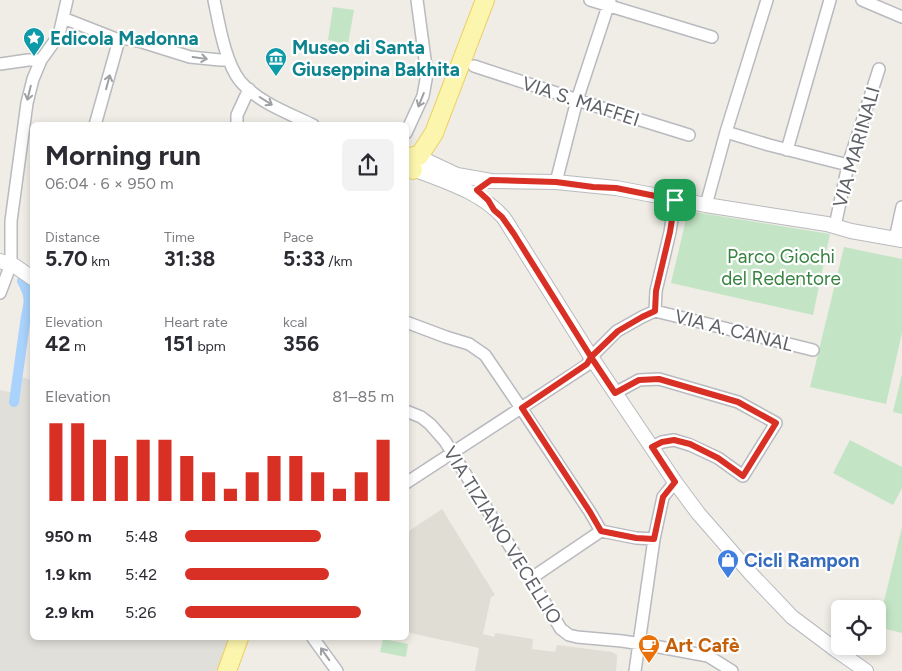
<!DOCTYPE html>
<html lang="en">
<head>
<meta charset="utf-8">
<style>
	:root { --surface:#fff; --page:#f2f2f3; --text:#2b2b33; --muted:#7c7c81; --accent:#d93025 }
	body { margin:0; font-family:Figtree,sans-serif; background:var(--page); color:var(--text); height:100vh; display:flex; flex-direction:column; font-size:19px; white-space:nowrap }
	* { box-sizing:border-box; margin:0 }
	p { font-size:16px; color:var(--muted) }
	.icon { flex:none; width:28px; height:28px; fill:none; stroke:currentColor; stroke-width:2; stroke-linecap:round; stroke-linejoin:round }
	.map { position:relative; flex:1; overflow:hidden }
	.details { position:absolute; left:30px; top:122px; width:379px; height:518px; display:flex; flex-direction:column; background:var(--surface); border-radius:8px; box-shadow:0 2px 8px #0003 }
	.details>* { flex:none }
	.buttons { position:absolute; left:831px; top:600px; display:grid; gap:10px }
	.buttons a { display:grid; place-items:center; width:55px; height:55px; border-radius:8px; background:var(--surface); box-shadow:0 2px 8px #0003; font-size:25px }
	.pin { position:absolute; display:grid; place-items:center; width:42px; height:42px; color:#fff; margin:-21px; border-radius:10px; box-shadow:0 2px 8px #0006 }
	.round { display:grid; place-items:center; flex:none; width:52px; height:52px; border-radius:8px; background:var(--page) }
	.summary { display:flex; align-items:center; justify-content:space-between; height:85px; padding:0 15px }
	h1 { font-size:28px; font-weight:700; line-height:38px }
	.metrics { display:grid; grid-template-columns:repeat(3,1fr); gap:8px; height:85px; padding:5px 15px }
	.metrics div { display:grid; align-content:center }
	.metrics b { font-size:21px; font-weight:700 }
	.metrics small { font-size:14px; font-weight:400 }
	.metrics p { font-size:14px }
	.chart { height:140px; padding:10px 15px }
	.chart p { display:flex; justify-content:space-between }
	.chart svg { width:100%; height:90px; margin-top:5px; stroke:var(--accent); stroke-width:6 }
	ul { padding:0 15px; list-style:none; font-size:16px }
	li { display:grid; grid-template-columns:80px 60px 1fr; align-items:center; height:38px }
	li i { height:12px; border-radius:6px; background:var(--accent) }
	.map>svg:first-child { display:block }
	.industrial { fill:#e1dfda }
	.education { fill:#dfddd4 }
	.green { fill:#c3e5c5 }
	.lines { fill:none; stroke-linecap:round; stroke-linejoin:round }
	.canal { stroke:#a9d2fc; stroke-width:10 }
	.minor-casing { stroke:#b8babf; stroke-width:14 }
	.tertiary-casing { stroke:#b8babf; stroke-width:16 }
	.primary-casing { stroke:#eccf61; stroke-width:20 }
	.minor { stroke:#fff; stroke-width:11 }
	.tertiary { stroke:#fff; stroke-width:14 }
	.primary { stroke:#fcf5ad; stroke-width:18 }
	.oneway { stroke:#9ea0a3 }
	.route-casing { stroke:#fff; stroke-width:10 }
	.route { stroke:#d93025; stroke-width:6 }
	.labels { text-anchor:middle; stroke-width:4.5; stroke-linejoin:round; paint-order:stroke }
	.culture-label { font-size:19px; font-weight:bold; fill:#0d838f; stroke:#fff; text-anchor:start }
	.street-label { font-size:19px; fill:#5d6065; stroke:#fff }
	.park-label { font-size:19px; fill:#388240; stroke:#fff }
	.shop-label { font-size:19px; font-weight:bold; fill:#366cbe; stroke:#fff; text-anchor:start }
	.food-label { font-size:19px; font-weight:bold; fill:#c56008; stroke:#fff; text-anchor:start }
</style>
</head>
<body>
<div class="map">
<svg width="902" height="671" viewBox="0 0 902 671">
	<rect width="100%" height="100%" fill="#efede5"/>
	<!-- industrial -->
	<path class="industrial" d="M17 376 32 380V638H233L222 671H0V390L15 393Z"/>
	<!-- education -->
	<path class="education" d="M442 509 495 595 491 597 483 634 494 637 495 633 533 639 532 649 555 652 557 645 612 652 617 655V659L616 671H475L479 648 406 632V533Z"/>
	<!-- green -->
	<path class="green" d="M333 7 354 10 348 44 328 40Z
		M688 211 830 234 813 315 671 283Z
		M844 247 902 259V333L886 404 810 387Z
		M902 374V414L893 412Z
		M850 440 902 467V488L893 505 833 473Z
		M902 527V633L886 629V628L878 626Z
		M383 639 408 644 406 657 380 652Z"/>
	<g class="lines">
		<!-- canal -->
		<path class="canal" d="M14 402 26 316C30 300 30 296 22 281"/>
		<!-- minor casing -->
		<g class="minor-casing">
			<path id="minor" d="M214 0C219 24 225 62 240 81 259 103 288 113 313 125
				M590 0 712 37
				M862 0 902 17
				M63 18 119 40 122 38 142 42 190 57 220 60H229
				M0 64 28 60H41
				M474 66 602 108 689 135
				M95 125 119 40
				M237 125V115L249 89
				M726 132 769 145 848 165
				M406 133 423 96 427 74 417 0
				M787 150 830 0
				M556 182 577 100 610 0
				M706 205 726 132 767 0
				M835 226 848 165 879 69
				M895 239 902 207
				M0 293 11 264V221L27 103 33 79 41 60 59 35 67 0
				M655 311 813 350
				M655 311 656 291 670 232 675 200
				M406 322 446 337 469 344 485 355 521 408 590 512 601 531
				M615 393 639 380 659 379 738 402 776 423 743 476 718 458 690 445 674 440 662 442 652 447
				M406 411 421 417 430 424 445 441 561 629 569 635 577 637 622 641 654 646 708 656 732 671
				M406 483 587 365 591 357 617 331 642 317 655 311
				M530 579 601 531 636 538 654 539
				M313 638 337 671
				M635 671 654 539 663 497 675 482"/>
		</g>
		<!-- tertiary casing -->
		<g class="tertiary-casing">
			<path id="tertiary" d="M421 158 457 175 463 180
				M416 170C446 182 481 192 503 217 507 222 510 228 514 234L591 357 675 482 698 513 752 575 792 617 836 650 866 671
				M457 175 491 181 556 182 616 188 706 205 827 224 851 231 902 240
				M0 261 15 266 32 278"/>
		</g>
		<!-- primary casing -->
		<g class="primary-casing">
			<path id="primary" d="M419 156 434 133 485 0
				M413 170 409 166 410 159 413 156H419
				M227 671 239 638"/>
		</g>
		<!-- minor -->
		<use href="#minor" class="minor"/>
		<!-- tertiary -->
		<use href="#tertiary" class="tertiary"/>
		<!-- primary -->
		<use href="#primary" class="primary"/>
	</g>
	<!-- one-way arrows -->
	<defs><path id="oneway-shaft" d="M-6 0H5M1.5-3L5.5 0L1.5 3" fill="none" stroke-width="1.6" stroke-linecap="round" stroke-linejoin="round" transform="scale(1.25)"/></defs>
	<g class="oneway">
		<use href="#oneway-shaft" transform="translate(200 58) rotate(8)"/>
		<use href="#oneway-shaft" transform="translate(108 82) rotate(-75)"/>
		<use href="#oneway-shaft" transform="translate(29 93) rotate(104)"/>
		<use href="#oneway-shaft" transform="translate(421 100) rotate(112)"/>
		<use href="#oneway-shaft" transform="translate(266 101) rotate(32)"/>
		<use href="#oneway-shaft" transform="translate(325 654) rotate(-125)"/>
	</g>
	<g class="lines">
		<!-- route casing -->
		<g class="route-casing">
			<path id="route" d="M675 200 616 188 593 187 556 182 491 180 477 190 488 200 494 210 502 217 514 234 591 357 587 364 522 408 590 512 601 531 636 538 654 539 663 497 675 482 652 447 662 442 674 440 690 444 718 458 743 476 776 423 738 402 659 379 639 380 615 393 591 357 618 331 642 317 655 311 656 291 670 232 675 200"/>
		</g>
		<!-- route -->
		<use href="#route" class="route"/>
	</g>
	<!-- icons -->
	<defs>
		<g id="sight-pin" transform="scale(1.125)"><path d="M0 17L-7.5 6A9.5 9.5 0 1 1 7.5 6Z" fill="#0f9aa8" stroke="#fff"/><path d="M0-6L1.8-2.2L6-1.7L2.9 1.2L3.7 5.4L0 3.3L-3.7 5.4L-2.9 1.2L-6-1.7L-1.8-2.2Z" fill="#fff"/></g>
		<g id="museum-pin" transform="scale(1.125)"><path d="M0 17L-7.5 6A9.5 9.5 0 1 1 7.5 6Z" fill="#0f9aa8" stroke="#fff"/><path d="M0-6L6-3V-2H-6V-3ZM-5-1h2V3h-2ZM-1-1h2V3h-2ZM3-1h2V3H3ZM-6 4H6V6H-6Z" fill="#fff"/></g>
		<g id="shop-pin" transform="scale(1.125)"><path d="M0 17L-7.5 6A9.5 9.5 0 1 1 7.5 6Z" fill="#3f7fe0" stroke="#fff"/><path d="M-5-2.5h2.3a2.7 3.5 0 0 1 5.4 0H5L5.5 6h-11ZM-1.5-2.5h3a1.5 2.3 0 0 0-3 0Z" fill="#fff"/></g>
		<g id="cafe-pin" transform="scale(1.125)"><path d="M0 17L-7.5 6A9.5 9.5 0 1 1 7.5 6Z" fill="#e8710a" stroke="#fff"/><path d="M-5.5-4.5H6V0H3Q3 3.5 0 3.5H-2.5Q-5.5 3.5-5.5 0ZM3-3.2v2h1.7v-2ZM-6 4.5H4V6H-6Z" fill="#fff"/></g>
	</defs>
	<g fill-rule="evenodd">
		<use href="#sight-pin" x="34" y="38"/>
		<use href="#museum-pin" x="276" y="58"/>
		<use href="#shop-pin" x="728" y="560"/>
		<use href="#cafe-pin" x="649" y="645"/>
	</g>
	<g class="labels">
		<!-- culture labels -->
		<g class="culture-label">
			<text x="50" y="45">Edicola Madonna</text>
			<text x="292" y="54">Museo di Santa<tspan x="292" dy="22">Giuseppina Bakhita</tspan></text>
		</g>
		<!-- street labels -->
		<g class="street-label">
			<text transform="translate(581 101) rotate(18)" y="7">VIA S. MAFFEI</text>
			<text transform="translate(856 147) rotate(-74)" y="7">VIA MARINALI</text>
			<text transform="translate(734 330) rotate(14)" y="7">VIA A. CANAL</text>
			<text transform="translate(503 535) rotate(58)" y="7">VIA TIZIANO VECELLIO</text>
		</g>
		<!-- park labels -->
		<g class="park-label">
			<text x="781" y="263">Parco Giochi<tspan x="781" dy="22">del Redentore</tspan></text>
		</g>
		<!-- shop labels -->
		<g class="shop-label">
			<text x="744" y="567">Cicli Rampon</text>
		</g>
		<!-- food labels -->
		<g class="food-label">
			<text x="665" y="652">Art Cafè</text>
		</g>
	</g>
</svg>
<div class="buttons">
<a><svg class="icon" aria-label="locate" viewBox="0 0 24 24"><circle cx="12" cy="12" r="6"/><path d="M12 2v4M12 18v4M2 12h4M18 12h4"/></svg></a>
</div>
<div class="pin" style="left:675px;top:200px;background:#1e9e55"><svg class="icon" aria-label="arrive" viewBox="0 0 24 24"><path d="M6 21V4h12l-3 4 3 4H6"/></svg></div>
<section class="details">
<div class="summary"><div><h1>Morning run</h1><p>06:04 · 6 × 950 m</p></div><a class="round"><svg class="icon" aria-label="share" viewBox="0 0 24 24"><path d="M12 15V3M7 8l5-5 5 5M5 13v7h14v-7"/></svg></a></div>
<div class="metrics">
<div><p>Distance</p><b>5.70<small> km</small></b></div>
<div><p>Time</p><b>31:38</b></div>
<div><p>Pace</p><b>5:33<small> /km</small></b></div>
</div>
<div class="metrics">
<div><p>Elevation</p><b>42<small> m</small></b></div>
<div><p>Heart rate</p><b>151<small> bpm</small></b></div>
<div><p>kcal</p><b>356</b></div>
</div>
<div class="chart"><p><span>Elevation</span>81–85 m</p>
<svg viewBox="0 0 160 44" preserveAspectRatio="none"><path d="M5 44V6M15 44V6M25 44V14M35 44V22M45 44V14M55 44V14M65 44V22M75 44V30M85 44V38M95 44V30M105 44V22M115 44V22M125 44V30M135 44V38M145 44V30M155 44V14"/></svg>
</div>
<ul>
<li><b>950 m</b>5:48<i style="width:65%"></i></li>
<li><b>1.9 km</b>5:42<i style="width:69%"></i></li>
<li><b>2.9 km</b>5:26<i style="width:84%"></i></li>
</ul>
</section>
</div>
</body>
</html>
